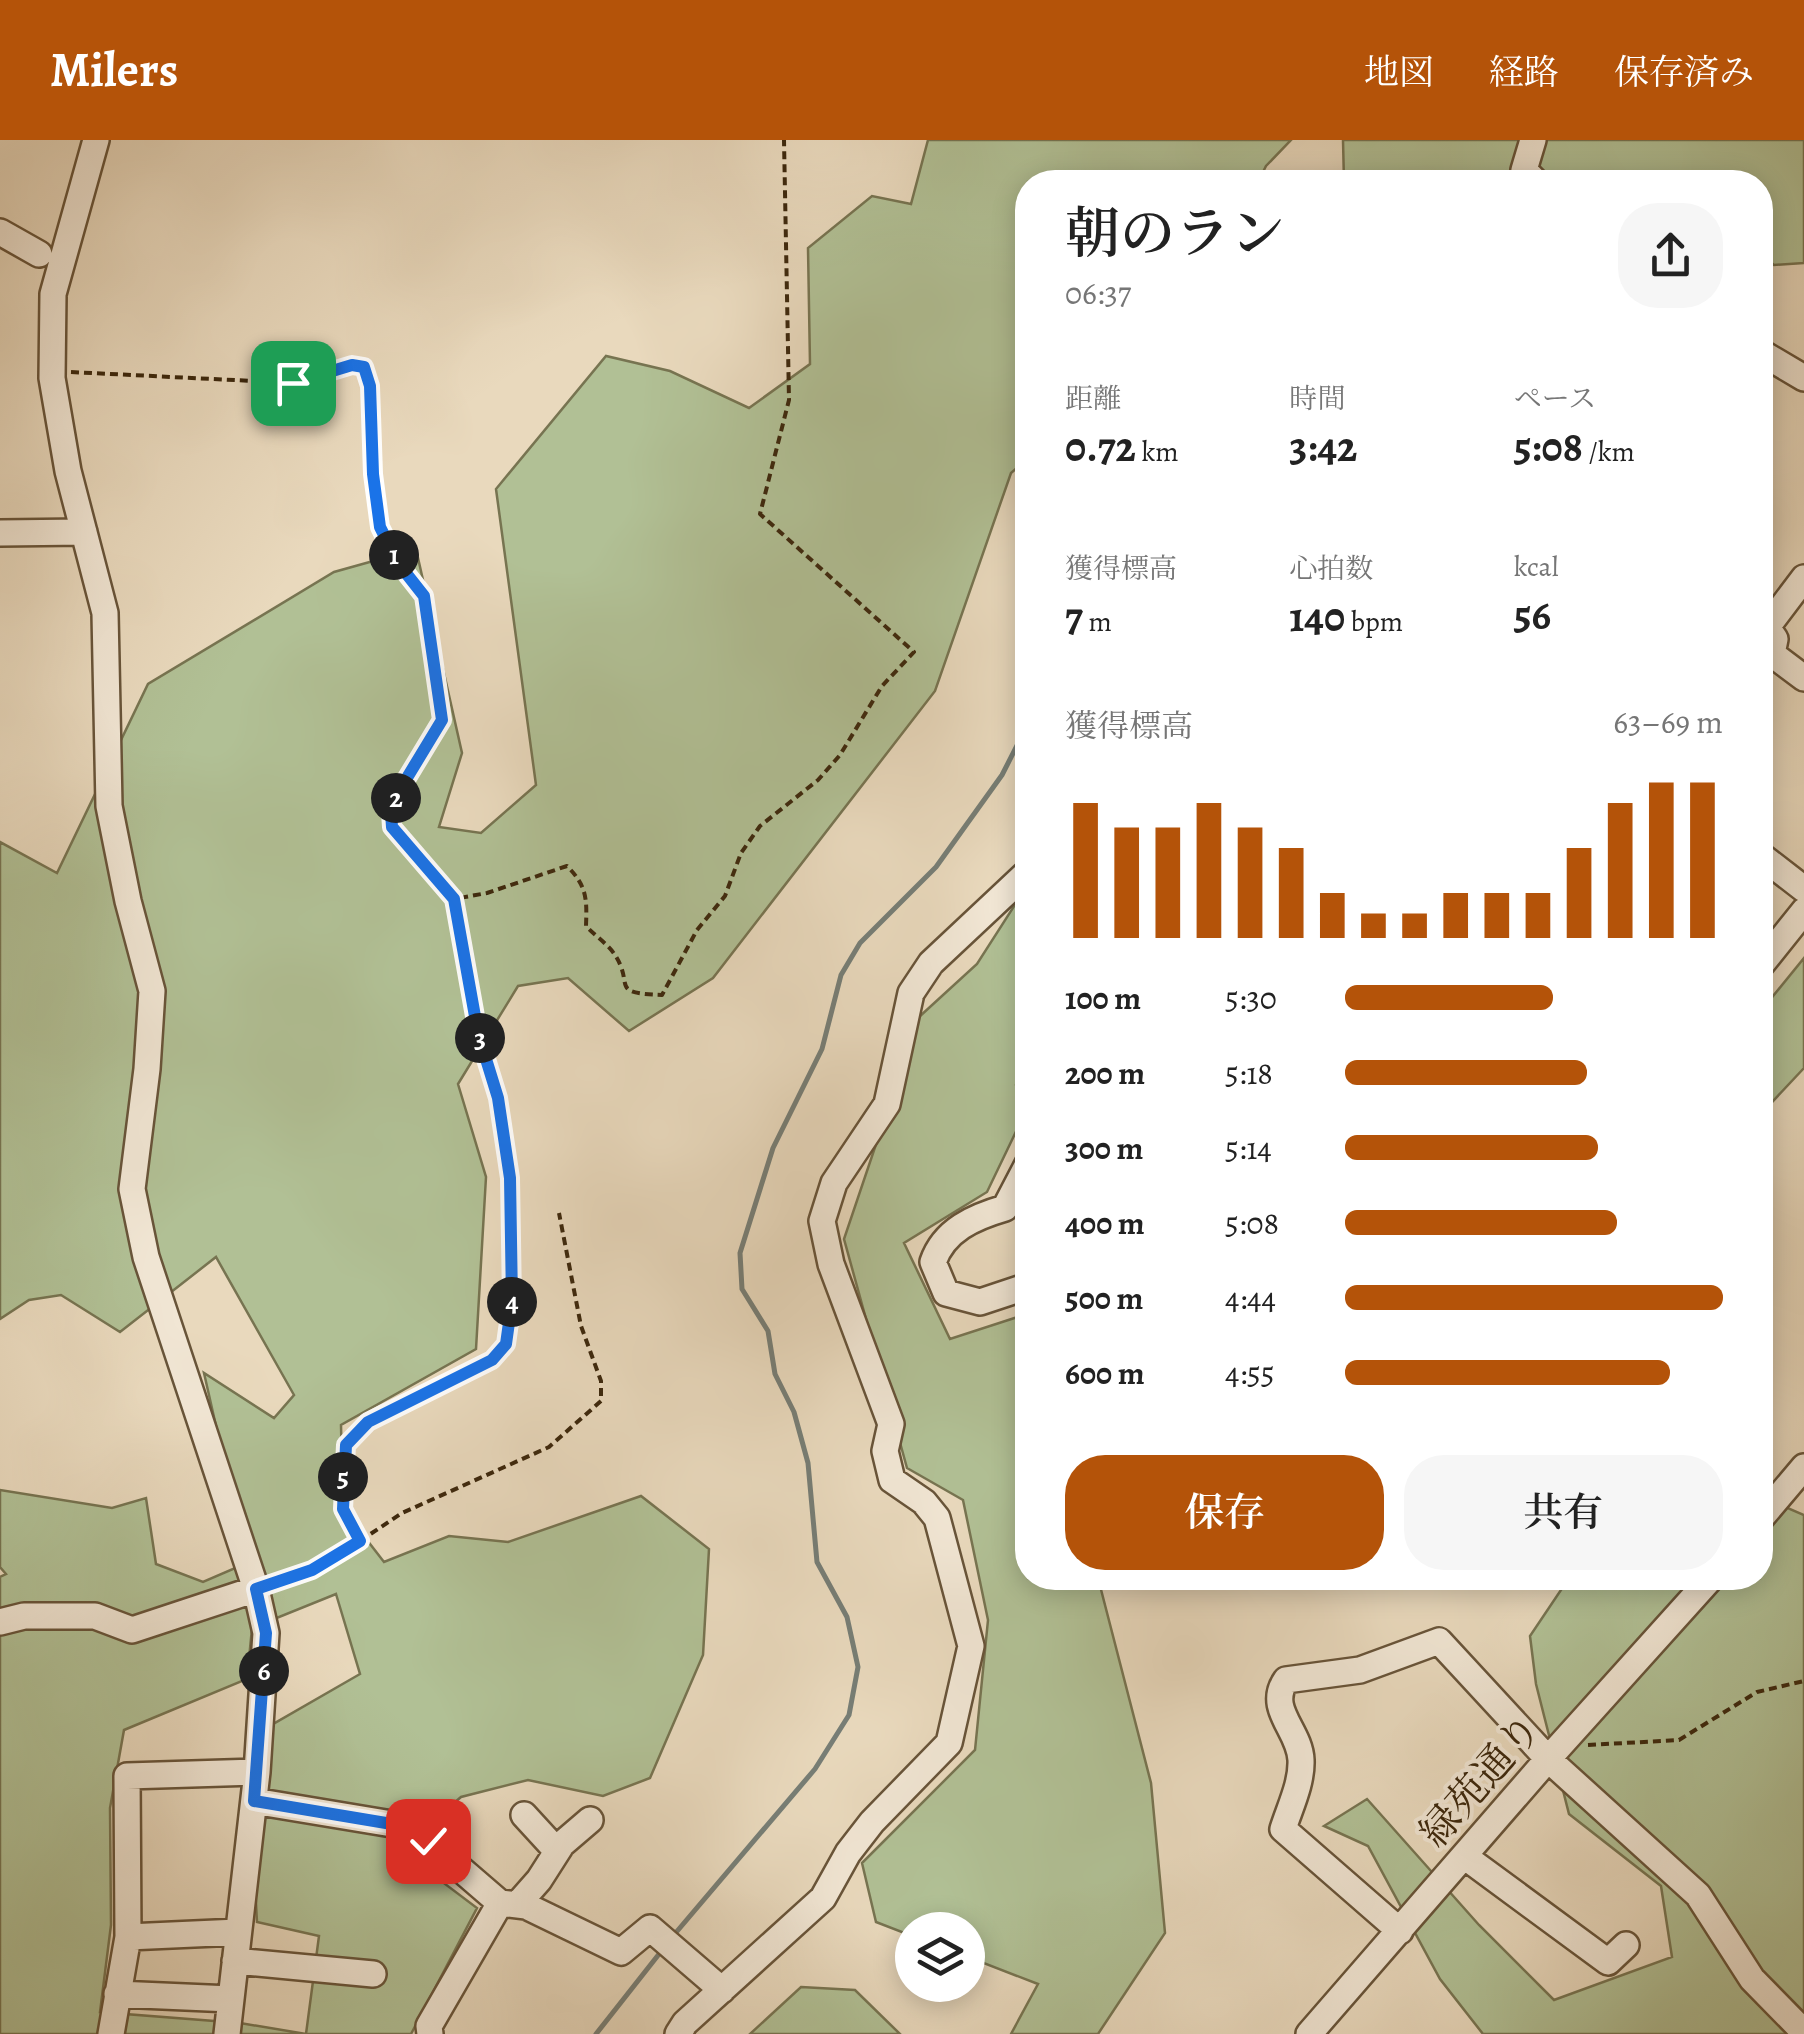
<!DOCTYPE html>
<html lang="ja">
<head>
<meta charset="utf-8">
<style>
	:root { --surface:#fff; --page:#f6f6f6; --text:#222; --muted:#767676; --accent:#b45309 }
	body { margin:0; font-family:Alegreya,"Noto Serif JP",serif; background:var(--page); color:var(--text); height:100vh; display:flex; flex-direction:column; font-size:38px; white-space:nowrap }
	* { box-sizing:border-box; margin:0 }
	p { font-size:32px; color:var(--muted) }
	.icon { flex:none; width:55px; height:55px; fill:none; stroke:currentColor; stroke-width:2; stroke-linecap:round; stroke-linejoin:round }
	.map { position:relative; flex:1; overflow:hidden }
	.details { position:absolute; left:1015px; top:30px; width:758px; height:1420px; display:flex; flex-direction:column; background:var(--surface); border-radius:40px; box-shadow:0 5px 25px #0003 }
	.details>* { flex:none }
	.controls { position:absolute; left:895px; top:1772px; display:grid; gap:20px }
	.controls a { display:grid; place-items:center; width:90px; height:90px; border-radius:50%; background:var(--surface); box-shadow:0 5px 25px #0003; font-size:50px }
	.pin { position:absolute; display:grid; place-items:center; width:85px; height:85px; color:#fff; margin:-42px; border-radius:20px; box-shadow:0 5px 15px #0006 }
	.km { position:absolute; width:50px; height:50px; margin:-25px; border-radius:50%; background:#222; color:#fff; font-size:28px; line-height:50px; text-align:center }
	.round { display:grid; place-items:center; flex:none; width:105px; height:105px; border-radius:40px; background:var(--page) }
	.headline { display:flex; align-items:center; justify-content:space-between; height:170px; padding:0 50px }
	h1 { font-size:55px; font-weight:600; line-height:75px }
	.figures { display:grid; grid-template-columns:repeat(3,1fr); gap:15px; height:170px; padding:10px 50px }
	.figures div { display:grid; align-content:center }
	.figures b { font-size:42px; font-weight:600 }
	.figures small { font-size:28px; font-weight:400 }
	.figures p { font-size:28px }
	.chart { height:280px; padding:20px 50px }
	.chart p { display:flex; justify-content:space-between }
	.chart svg { width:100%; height:180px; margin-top:10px; stroke:var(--accent); stroke-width:6 }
	.action { display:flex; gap:20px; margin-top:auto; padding:20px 50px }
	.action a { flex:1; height:115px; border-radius:40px; background:var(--accent); color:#fff; font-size:40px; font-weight:600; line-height:115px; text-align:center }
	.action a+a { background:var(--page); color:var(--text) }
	ul { padding:0 50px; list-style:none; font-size:32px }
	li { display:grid; grid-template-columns:160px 120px 1fr; align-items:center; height:75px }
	li i { height:25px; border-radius:12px; background:var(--accent) }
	header { display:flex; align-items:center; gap:60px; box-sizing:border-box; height:140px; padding:0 50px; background:var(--accent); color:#fff }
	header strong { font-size:48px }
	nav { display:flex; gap:55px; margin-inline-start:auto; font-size:35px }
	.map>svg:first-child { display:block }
	.green { fill:#b1c095; stroke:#777451; stroke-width:2.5; fill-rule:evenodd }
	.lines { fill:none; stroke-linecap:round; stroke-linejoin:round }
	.stream { stroke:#777e76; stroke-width:5 }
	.minor-casing { stroke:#685439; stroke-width:30 }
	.path { stroke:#3d280d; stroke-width:4; stroke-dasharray:8 5; stroke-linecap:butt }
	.minor { stroke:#f1e6d4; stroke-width:25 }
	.route-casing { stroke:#fff; stroke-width:20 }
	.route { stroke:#1a73e8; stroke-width:12 }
	.labels { text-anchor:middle; stroke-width:8; stroke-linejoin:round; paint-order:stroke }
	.street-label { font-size:40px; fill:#3d280d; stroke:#f1e6d4 }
</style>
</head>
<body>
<header>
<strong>Milers</strong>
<nav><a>地図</a><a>経路</a><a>保存済み</a></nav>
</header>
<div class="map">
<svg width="1804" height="1894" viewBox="0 0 1804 1894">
	<rect width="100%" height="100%" fill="#e9d9bd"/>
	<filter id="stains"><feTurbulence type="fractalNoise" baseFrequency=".002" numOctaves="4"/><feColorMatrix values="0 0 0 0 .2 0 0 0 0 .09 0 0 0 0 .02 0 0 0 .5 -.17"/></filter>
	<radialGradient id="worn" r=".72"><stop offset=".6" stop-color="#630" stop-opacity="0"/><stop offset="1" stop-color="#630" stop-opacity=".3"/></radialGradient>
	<!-- green -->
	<path class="green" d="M928 0H1291L1266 26 1258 42H1028L1027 319 1011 333 935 551 713 838 629 891 568 838 518 846 458 944 486 1037 476 1209 341 1285 343 1369 384 1422 449 1396 508 1402 641 1356 709 1409 703 1515 650 1638 603 1656 528 1640 461 1657 400 1710 477 1768 411 1894H0V1437L6 1434 0 1427V1350L112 1368 146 1358 156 1424 203 1442 247 1423 204 1233 274 1278 294 1255 216 1117 120 1192 61 1155 29 1160 0 1179V702L57 733 148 544 334 432 416 409 462 613 439 687 481 693 536 645 496 349 606 216 670 231 749 268 810 224 808 108 872 56 911 64ZM336 1454 360 1534 247 1599 257 1782 319 1796 306 1894 240 1883 100 1872 111 1785 110 1668 124 1590 247 1539 252 1488Z
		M1343 0H1804V123L1774 125 1760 114V42H1344Z
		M1027 746V887L1016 945 1024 975 987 1052 904 1103 950 1199 1027 1174 1028 1438H1098L1151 1643 1165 1793 1098 1894H1011L1038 1844 968 1817V1790H912V1796L876 1782 862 1723 975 1610 988 1480 963 1360 907 1328 844 1099 919 877 977 824Z
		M1804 818V928L1760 975V872Z
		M1760 1356 1804 1375V1894H1483L1440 1839 1368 1706 1324 1686 1367 1659 1479 1785 1554 1860 1672 1817 1661 1746 1569 1674 1536 1544 1530 1496 1569 1438H1760Z
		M801 1847 855 1850 900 1894H750Z"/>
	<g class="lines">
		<!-- stream -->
		<path class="stream" d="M673 1796 815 1629 849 1575 858 1527 847 1477 817 1422 808 1323 794 1272 775 1234 768 1191 742 1149 740 1113 773 1008 822 909 841 835 860 803 936 727 1002 635 1028 584
			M596 1894 663 1809"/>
		<!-- minor casing -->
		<g class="minor-casing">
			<path id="minor" d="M96 0 53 154 52 238 68 331 105 473 109 666 128 761 152 851 147 929 132 1049 146 1117 256 1449 266 1493 257 1632 227 1894
				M1533 0 1524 30 1536 42
				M0 92 39 114
				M1760 212 1804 238
				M0 393 84 392
				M1760 484 1767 487 1775 499 1772 514 1760 522
				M1767 487 1804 438
				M1772 514 1804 538
				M1760 715 1804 749
				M1760 826 1804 771
				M1028 1024 1005 1068C974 1077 944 1090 933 1122L946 1153 980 1162 1028 1146
				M1760 1379 1804 1327
				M0 1482 24 1476H95L132 1490 256 1449
				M254 1661 392 1684 428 1701 500 1763 526 1766 621 1812 650 1788 722 1850
				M524 1675 557 1711
				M1464 1716 1608 1822 1626 1805
				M517 1765 539 1740 562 1704 590 1680
				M1400 1791 1283 1689C1290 1667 1302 1643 1301 1620 1300 1590 1266 1569 1286 1540L1360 1530 1439 1501 1548 1619 1698 1755 1752 1839 1804 1892
				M128 1797 238 1792
				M235 1821 373 1834
				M117 1854 231 1859
				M111 1894 128 1797 127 1636 257 1632
				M430 1894 429 1886 500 1763
				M678 1894 685 1883 823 1758 848 1713 872 1682 949 1603 971 1506 937 1378 924 1362 892 1340 885 1311 891 1284 831 1124 822 1081 834 1043 887 964 911 853 931 823 1028 732
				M1309 1894 1548 1619 1711 1438"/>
		</g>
		<!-- path -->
		<path class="path" d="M1480 42 1504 36
			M71 232 293 243C314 238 344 224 364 227L371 246 373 334 380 387 398 423 423 456 441 580 396 656 391 672 392 687 454 759
			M360 1401 402 1373 549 1307 601 1261V1241L581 1186 559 1073
			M275 1442 311 1430 360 1401 343 1369 346 1305 367 1282 492 1220 506 1204 512 1161 510 1037 499 959 478 893 454 759 487 753 567 726C587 746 587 759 586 786 595 796 608 804 615 815 635 846 608 853 662 855L697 790 725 756 741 713 760 686 818 640 840 615 882 546 914 512 760 374 789 260 784 0
			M1588 1605 1679 1600 1757 1552 1804 1541"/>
		<!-- minor -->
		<use href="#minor" class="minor"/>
	</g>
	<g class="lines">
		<!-- route casing -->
		<g class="route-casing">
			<path id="route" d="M293 243 352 225 364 227 370 246 373 334 380 387 398 423 424 456 442 580 396 656 391 672 392 687 454 759 478 893 498 958 510 1038 512 1161 506 1204 492 1220 368 1282 346 1305 343 1369 360 1401 312 1430 256 1449 266 1493 254 1661 392 1684 428 1701"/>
		</g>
		<!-- route -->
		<use href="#route" class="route"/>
	</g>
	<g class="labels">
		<!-- street labels -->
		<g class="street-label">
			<text transform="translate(1480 1640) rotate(-49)" y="14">緑苑通り</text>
		</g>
	</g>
	<rect width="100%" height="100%" filter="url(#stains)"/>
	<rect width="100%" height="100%" fill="url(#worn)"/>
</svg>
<div class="controls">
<a><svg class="icon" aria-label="layers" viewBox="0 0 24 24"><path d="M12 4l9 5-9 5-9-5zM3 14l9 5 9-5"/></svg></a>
</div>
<div class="pin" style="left:293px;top:243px;background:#1e9e55"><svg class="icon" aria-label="arrive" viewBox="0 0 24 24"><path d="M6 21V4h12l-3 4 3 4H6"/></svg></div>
<div class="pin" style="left:428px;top:1701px;background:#d93025"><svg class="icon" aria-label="check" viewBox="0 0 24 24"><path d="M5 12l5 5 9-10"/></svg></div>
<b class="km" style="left:394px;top:415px">1</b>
<b class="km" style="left:396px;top:658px">2</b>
<b class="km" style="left:480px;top:898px">3</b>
<b class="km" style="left:512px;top:1162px">4</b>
<b class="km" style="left:343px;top:1337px">5</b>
<b class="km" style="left:264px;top:1531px">6</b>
<section class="details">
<div class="headline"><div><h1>朝のラン</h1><p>06:37</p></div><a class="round"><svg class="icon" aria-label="share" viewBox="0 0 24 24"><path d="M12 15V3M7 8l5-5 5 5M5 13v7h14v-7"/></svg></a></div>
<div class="figures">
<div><p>距離</p><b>0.72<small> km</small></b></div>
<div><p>時間</p><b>3:42</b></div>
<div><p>ペース</p><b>5:08<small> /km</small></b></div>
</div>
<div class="figures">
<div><p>獲得標高</p><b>7<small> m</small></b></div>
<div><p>心拍数</p><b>140<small> bpm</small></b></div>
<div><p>kcal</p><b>56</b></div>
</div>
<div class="chart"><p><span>獲得標高</span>63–69 m</p>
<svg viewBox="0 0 160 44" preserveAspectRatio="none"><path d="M5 44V11M15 44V17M25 44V17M35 44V11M45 44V17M55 44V22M65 44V33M75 44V38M85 44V38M95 44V33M105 44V33M115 44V33M125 44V22M135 44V11M145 44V6M155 44V6"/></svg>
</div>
<ul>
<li><b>100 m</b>5:30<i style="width:55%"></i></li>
<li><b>200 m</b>5:18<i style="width:64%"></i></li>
<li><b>300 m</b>5:14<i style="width:67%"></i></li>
<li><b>400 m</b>5:08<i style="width:72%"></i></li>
<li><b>500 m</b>4:44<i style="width:100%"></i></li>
<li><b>600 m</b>4:55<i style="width:86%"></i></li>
</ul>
<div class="action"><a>保存</a><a>共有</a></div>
</section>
</div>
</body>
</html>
